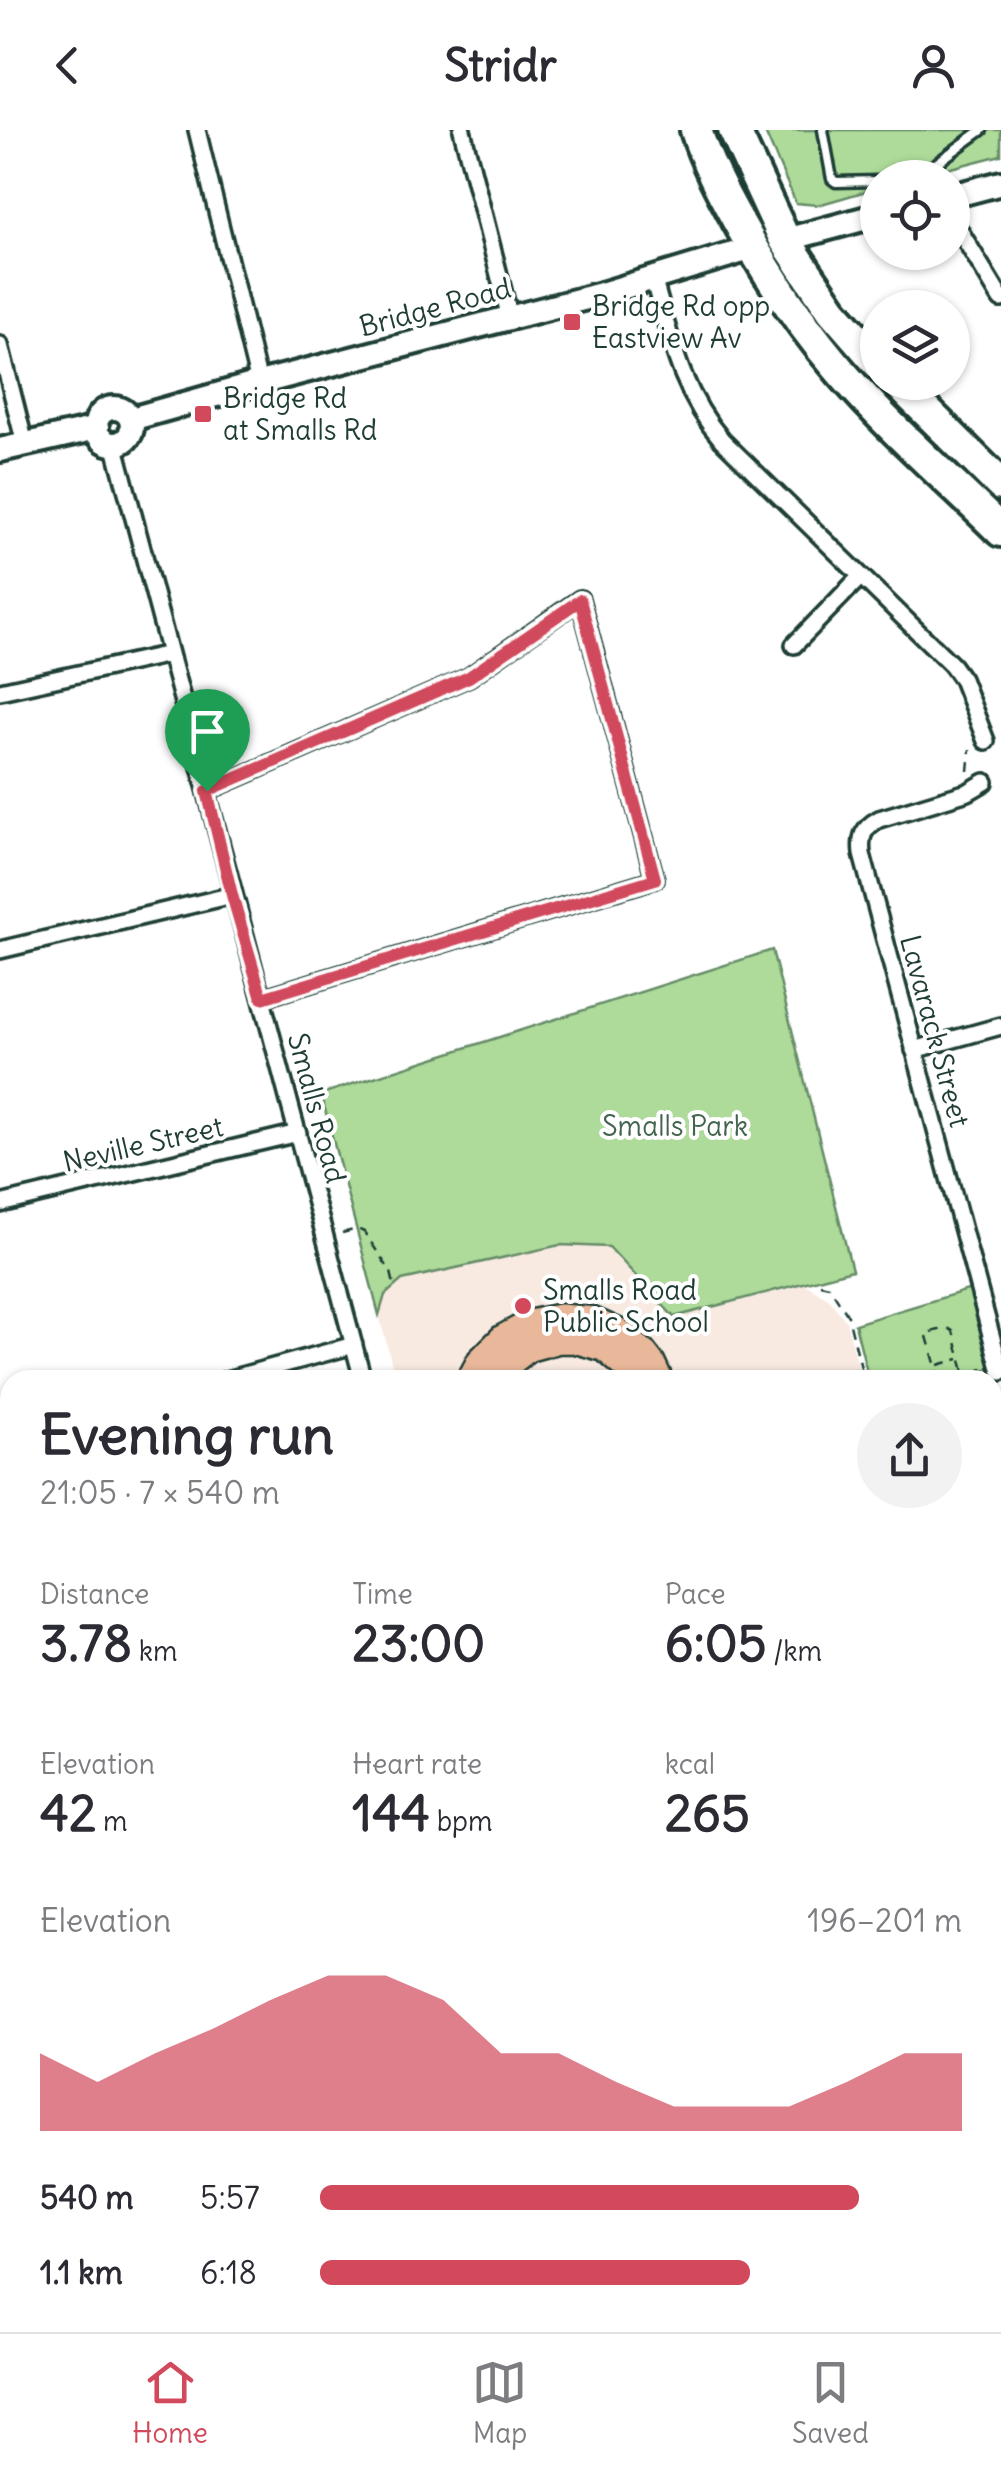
<!DOCTYPE html>
<html lang="en">
<head>
<meta charset="utf-8">
<style>
	:root { --surface:#fff; --page:#f2f2f3; --text:#2b2b33; --muted:#7c7c81; --line:#e1e1e2; --accent:#d1495b }
	body { margin:0; font-family:Delius,sans-serif; background:var(--page); color:var(--text); height:100vh; display:flex; flex-direction:column; font-size:38px; white-space:nowrap }
	* { box-sizing:border-box; margin:0 }
	p { font-size:32px; color:var(--muted) }
	.icon { flex:none; width:55px; height:55px; fill:none; stroke:currentColor; stroke-width:2; stroke-linecap:round; stroke-linejoin:round }
	.map { position:relative; flex:1; overflow:hidden }
	.details { position:absolute; left:0px; top:1240px; width:1002px; height:962px; display:flex; flex-direction:column; background:var(--surface); border-radius:30px 30px 0 0; box-shadow:0 2px 8px #0004 }
	.details>* { flex:none }
	.tools { position:absolute; left:860px; top:30px; display:grid; gap:20px }
	.tools a { display:grid; place-items:center; width:110px; height:110px; border-radius:50%; background:var(--surface); box-shadow:0 2px 8px #0004; font-size:50px }
	.pin { position:absolute; display:grid; place-items:center; width:85px; height:85px; color:#fff; margin:-102px -42px; border-radius:50% 50% 50% 0; rotate:-45deg; box-shadow:0 0 10px #0007 }
	.pin .icon { rotate:45deg }
	.round { display:grid; place-items:center; flex:none; width:105px; height:105px; border-radius:52px; background:var(--page) }
	.summary { display:flex; align-items:center; justify-content:space-between; height:170px; padding:0 40px }
	h1 { font-size:55px; font-weight:700; line-height:75px }
	.figures { display:grid; grid-template-columns:repeat(3,1fr); gap:15px; height:170px; padding:10px 40px }
	.figures div { display:grid; align-content:center }
	.figures b { font-size:50px; font-weight:700 }
	.figures small { font-size:28px; font-weight:400 }
	.figures p { font-size:28px }
	.chart { height:280px; padding:20px 40px }
	.chart p { display:flex; justify-content:space-between }
	.chart svg { width:100%; height:180px; margin-top:10px; fill:var(--accent); opacity:.7 }
	ul { padding:0 40px; list-style:none; font-size:32px }
	li { display:grid; grid-template-columns:160px 120px 1fr; align-items:center; height:75px }
	li i { height:25px; border-radius:12px; background:var(--accent) }
	header { display:flex; justify-content:space-between; align-items:center; height:130px; padding:0 40px; background:var(--surface); font-size:45px; font-weight:700 }
	.dock { display:flex; justify-content:space-around; align-items:center; height:140px; border-top:2px solid var(--line); background:var(--surface); font-size:28px; color:var(--muted) }
	.dock a { display:grid; justify-items:center; gap:5px }
	.dock .active { color:var(--accent) }
	.map>svg:first-child { display:block }
	.built { fill:#f8eae1 }
	.green { fill:#aedb9a; stroke:#668c67; stroke-width:2.5 }
	.building { fill:#e9b89a; stroke:#1f3d34; stroke-width:2.5 }
	.lines { fill:none; stroke-linecap:round; stroke-linejoin:round }
	.lane-casing { stroke:#1f3d34; stroke-width:15 }
	.street-casing { stroke:#1f3d34; stroke-width:22 }
	.secondary-casing { stroke:#1f3d34; stroke-width:30 }
	.highway-casing { stroke:#1f3d34; stroke-width:38 }
	.path { stroke:#1f3d34; stroke-width:2.5; stroke-dasharray:10 8; stroke-linecap:butt }
	.lane { stroke:#fff; stroke-width:8 }
	.street { stroke:#fff; stroke-width:15 }
	.secondary { stroke:#fff; stroke-width:22 }
	.highway { stroke:#fff; stroke-width:30 }
	.route-casing { stroke:#fff; stroke-width:20 }
	.route { stroke:#d1495b; stroke-width:12 }
	.poi-dot { fill:#d1495b; stroke:#fff; stroke-width:4 }
	.labels { text-anchor:middle; stroke-width:8; stroke-linejoin:round; paint-order:stroke }
	.poi-label { font-size:28px; fill:#1f3d34; stroke:#fff; text-anchor:start }
	.street-label { font-size:28px; fill:#1f3d34; stroke:#fff }
	.park-label { font-size:28px; fill:#43644e; stroke:#fff }
</style>
</head>
<body>
<header><svg class="icon" aria-label="back" viewBox="0 0 24 24"><path d="M15 5l-7 7 7 7"/></svg>Stridr<svg class="icon" aria-label="person" viewBox="0 0 24 24"><circle cx="12" cy="8" r="4"/><path d="M4 21q1-7 8-7t8 7"/></svg></header>
<div class="map">
<svg width="1001" height="2202" viewBox="0 0 1001 2202">
	<rect width="100%" height="100%" fill="#fff"/>
	<filter id="ink" filterUnits="userSpaceOnUse"><feTurbulence type="fractalNoise" baseFrequency=".01" numOctaves="2"/><feDisplacementMap in="SourceGraphic" scale="20" xChannelSelector="R" yChannelSelector="G"/><feConvolveMatrix kernelMatrix="1 2 1 2 8 2 1 2 1" color-interpolation-filters="sRGB"/></filter>
	<g filter="url(#ink)">
		<!-- built -->
		<path class="built" d="M560 1115 609 1117 674 1187 805 1154 828 1168 846 1191 862 1250H396L379 1185 385 1165 402 1150Z"/>
		<!-- green -->
		<path class="green" d="M764 0H1001V25L916 47 878 48 877 58 818 75 796 73Z
			M772 820 852 1140 674 1187 609 1117 560 1115 402 1150 385 1165 379 1185 321 964Z
			M971 1159 990 1238 948 1250H869L855 1194Z"/>
		<!-- building -->
		<path class="building" d="M559 1173 594 1176 626 1190 653 1212 664 1226 675 1250H620L598 1231 573 1224H560L535 1231 511 1250H454L469 1222 494 1197 525 1180Z"/>
		<g class="lines">
			<!-- lane casing -->
			<g class="lane-casing">
				<path id="lane" d="M823 0 832 49 836 52 878 51
					M898 48 930 38 982 0"/>
			</g>
			<!-- street casing -->
			<g class="street-casing">
				<path id="street" d="M197 0 259 253
					M462 0 510 188
					M952 88 1001 169
					M653 148C670 206 681 262 722 310L952 535 962 549 986 611
					M0 215 25 314
					M114 313 363 1250
					M794 515 861 446
					M0 561 170 524
					M985 652 968 662 879 689C863 698 860 706 862 724L1001 1242
					M207 661 469 547 580 469 655 749 262 868
					M0 820 233 765
					M914 920 1001 896
					M0 1074 298 1003
					M226 1250 354 1215
					M0 1312 10 1309
					M0 1553 10 1550
					M520 2192 523 2202
					M879 2192V2202
					M341 2202 379 2192"/>
			</g>
			<!-- secondary casing -->
			<g class="secondary-casing">
				<path id="secondary" d="M952 66 1001 53
					M785 110 878 85
					M96 296a18 18 0 1 1 36 0a18 18 0 1 1-36 0Z
					M131 289 259 253 598 165 753 118
					M0 320 97 298
					M992 1614 1001 1611
					M0 1864 10 1862"/>
			</g>
			<!-- highway casing -->
			<g class="highway-casing">
				<path id="highway" d="M696 0C706 32 722 62 738 91 768 146 801 196 842 243 891 300 948 349 1001 401
					M734 0 785 110 832 180 878 233
					M897 252 1001 355"/>
			</g>
			<!-- path -->
			<path class="path" d="M968 641 970 619
				M342 1103 357 1099 364 1102 391 1142 394 1155
				M820 1154 829 1156 848 1186 864 1250
				M938 1235 959 1229
				M940 1250 926 1203 948 1198 953 1201 965 1245
				M945 1250 983 1239
				M859 2192V2202
				M284 2202 320 2192"/>
			<!-- lane -->
			<use href="#lane" class="lane"/>
			<!-- street -->
			<use href="#street" class="street"/>
			<!-- secondary -->
			<use href="#secondary" class="secondary"/>
			<!-- highway -->
			<use href="#highway" class="highway"/>
		</g>
	</g>
	<g class="lines" filter="url(#ink)">
		<!-- route casing -->
		<g class="route-casing">
			<path id="route" d="M580 470 655 749 262 868 232 765 207 661 469 547Z"/>
		</g>
		<!-- route -->
		<use href="#route" class="route"/>
	</g>
	<!-- markers -->
	<g class="poi-dot">
		<rect x="562" y="182" width="20" height="20" rx="5"/>
		<rect x="193" y="274" width="20" height="20" rx="5"/>
		<circle cx="523" cy="1176" r="10"/>
	</g>
	<g class="labels">
		<!-- poi labels -->
		<g class="poi-label">
			<text x="592" y="186">Bridge Rd opp<tspan x="592" dy="32">Eastview Av</tspan></text>
			<text x="223" y="278">Bridge Rd<tspan x="223" dy="32">at Smalls Rd</tspan></text>
			<text x="543" y="1170">Smalls Road<tspan x="543" dy="32">Public School</tspan></text>
		</g>
		<!-- street labels -->
		<g class="street-label">
			<text transform="translate(435 177) rotate(-15)" y="10">Bridge Road</text>
			<text transform="translate(935 901) rotate(75)" y="10">Lavarack Street</text>
			<text transform="translate(317 978) rotate(75)" y="10">Smalls Road</text>
			<text transform="translate(143 1014) rotate(-13)" y="10">Neville Street</text>
		</g>
		<!-- park labels -->
		<g class="park-label">
			<text x="675" y="1006">Smalls Park</text>
		</g>
	</g>
</svg>
<div class="tools">
<a><svg class="icon" aria-label="locate" viewBox="0 0 24 24"><circle cx="12" cy="12" r="6"/><path d="M12 2v4M12 18v4M2 12h4M18 12h4"/></svg></a>
<a><svg class="icon" aria-label="layers" viewBox="0 0 24 24"><path d="M12 4l9 5-9 5-9-5zM3 14l9 5 9-5"/></svg></a>
</div>
<div class="pin" style="left:207px;top:661px;background:#1e9e55"><svg class="icon" aria-label="arrive" viewBox="0 0 24 24"><path d="M6 21V4h12l-3 4 3 4H6"/></svg></div>
<section class="details">
<div class="summary"><div><h1>Evening run</h1><p>21:05 · 7 × 540 m</p></div><a class="round"><svg class="icon" aria-label="share" viewBox="0 0 24 24"><path d="M12 15V3M7 8l5-5 5 5M5 13v7h14v-7"/></svg></a></div>
<div class="figures">
<div><p>Distance</p><b>3.78<small> km</small></b></div>
<div><p>Time</p><b>23:00</b></div>
<div><p>Pace</p><b>6:05<small> /km</small></b></div>
</div>
<div class="figures">
<div><p>Elevation</p><b>42<small> m</small></b></div>
<div><p>Heart rate</p><b>144<small> bpm</small></b></div>
<div><p>kcal</p><b>265</b></div>
</div>
<div class="chart"><p><span>Elevation</span>196–201 m</p>
<svg viewBox="0 0 160 44" preserveAspectRatio="none"><path d="M0 44V25L10 32L20 25L30 19L40 12L50 6L60 6L70 12L80 25L90 25L100 32L110 38L120 38L130 38L140 32L150 25L160 25V44z"/></svg>
</div>
<ul>
<li><b>540 m</b>5:57<i style="width:84%"></i></li>
<li><b>1.1 km</b>6:18<i style="width:67%"></i></li>
</ul>
</section>
</div>
<nav class="dock">
<a class="active"><svg class="icon" aria-label="home" viewBox="0 0 24 24"><path d="M3 11l9-7 9 7M6 9v11h12V9"/></svg>Home</a>
<a><svg class="icon" aria-label="map" viewBox="0 0 24 24"><path d="M3 6l6-2 6 2 6-2v14l-6 2-6-2-6 2zM9 4v14M15 6v14"/></svg>Map</a>
<a><svg class="icon" aria-label="saved" viewBox="0 0 24 24"><path d="M7 4h10v16l-5-4-5 4z"/></svg>Saved</a>
</nav>
</body>
</html>
